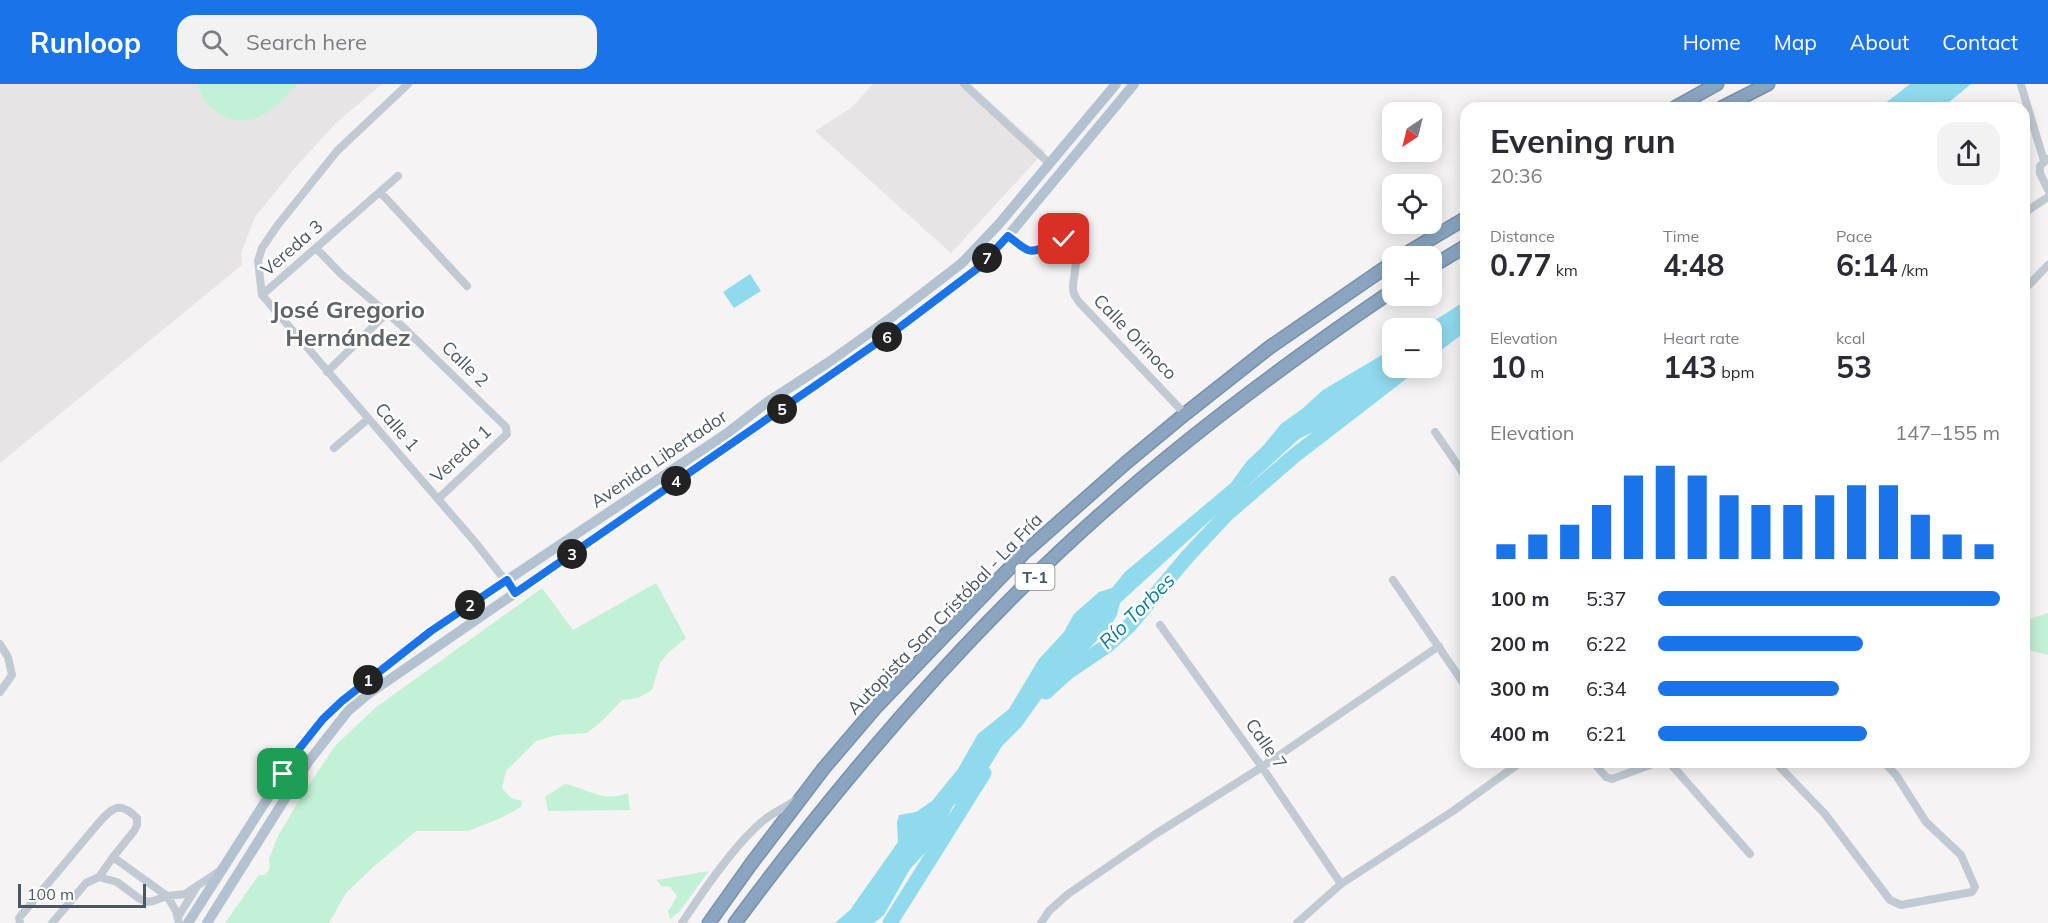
<!DOCTYPE html>
<html lang="en">
<head>
<meta charset="utf-8">
<style>
	:root { --surface:#fff; --page:#f2f2f3; --text:#2b2b33; --muted:#7c7c81; --accent:#1a73e8 }
	body { margin:0; font-family:Mulish,sans-serif; background:var(--page); color:var(--text); height:100vh; display:flex; flex-direction:column; font-size:22px; white-space:nowrap }
	* { box-sizing:border-box; margin:0 }
	p { font-size:20px; color:var(--muted) }
	.icon { flex:none; width:33px; height:33px; fill:none; stroke:currentColor; stroke-width:2; stroke-linecap:round; stroke-linejoin:round }
	.map { position:relative; flex:1; overflow:hidden }
	.drawer { position:absolute; left:1460px; top:18px; width:570px; height:666px; display:flex; flex-direction:column; background:var(--surface); border-radius:18px; box-shadow:0 3px 15px #0003 }
	.drawer>* { flex:none }
	.needle { width:39px; rotate:215deg }
	.fabs { position:absolute; left:1382px; top:18px; display:grid; gap:12px }
	.fabs a { display:grid; place-items:center; width:60px; height:60px; border-radius:12px; background:var(--surface); box-shadow:0 3px 15px #0003; font-size:30px }
	.scale { position:absolute; left:18px; bottom:15px; width:128px; box-sizing:border-box; padding-left:6px; border:3px solid #4a5661; border-top:0; font-size:16px; line-height:21px; white-space:nowrap; color:#4a5661; -webkit-text-stroke:4px #fff; paint-order:stroke }
	.pin { position:absolute; display:grid; place-items:center; width:51px; height:51px; color:#fff; margin:-26px; border-radius:12px; box-shadow:0 3px 9px #0006 }
	.km { position:absolute; width:30px; height:30px; margin:-15px; border-radius:50%; background:#222; color:#fff; font-size:16px; line-height:30px; text-align:center }
	.round { display:grid; place-items:center; flex:none; width:63px; height:63px; border-radius:18px; background:var(--page) }
	.head { display:flex; align-items:center; justify-content:space-between; height:102px; padding:0 30px }
	h1 { font-size:33px; font-weight:700; line-height:45px }
	.figures { display:grid; grid-template-columns:repeat(3,1fr); gap:9px; height:102px; padding:6px 30px }
	.figures div { display:grid; align-content:center }
	.figures b { font-size:30px; font-weight:700 }
	.figures small { font-size:16px; font-weight:400 }
	.figures p { font-size:16px }
	.chart { height:168px; padding:12px 30px }
	.chart p { display:flex; justify-content:space-between }
	.chart svg { width:100%; height:108px; margin-top:6px; stroke:var(--accent); stroke-width:6 }
	ul { padding:0 30px; list-style:none; font-size:20px }
	li { display:grid; grid-template-columns:96px 72px 1fr; align-items:center; height:45px }
	li i { height:15px; border-radius:8px; background:var(--accent) }
	header { display:flex; align-items:center; gap:36px; box-sizing:border-box; height:84px; padding:0 30px; background:var(--accent); color:#fff }
	header strong { font-size:28px }
	nav { display:flex; gap:33px; margin-inline-start:auto; font-size:21px }
	.search { width:420px; height:54px; background:var(--page); display:flex; align-items:center; gap:15px; box-sizing:border-box; padding:0 21px; border-radius:18px; color:var(--muted); font-size:22px }
	.map>svg:first-child { display:block }
	.education { fill:#e6e4e5 }
	.green { fill:#c3f1d5 }
	.water { fill:#90daee }
	.lines { fill:none; stroke-linecap:round; stroke-linejoin:round }
	.river { stroke:#90daee; stroke-width:15 }
	.highway-casing { stroke:#7690ad; stroke-width:15 }
	.minor { stroke:#c1cad2; stroke-width:8 }
	.major { stroke:#b3c2d1; stroke-width:10 }
	.highway { stroke:#8ba5c1; stroke-width:12 }
	.route-casing { stroke:#fff; stroke-width:12 }
	.route { stroke:#1a73e8; stroke-width:8 }
	.labels { text-anchor:middle; stroke-width:5; stroke-linejoin:round; paint-order:stroke }
	.shield { fill:#fff; stroke:#808990; stroke-width:1.5 }
	.shield-label { font-size:16px; font-weight:bold; fill:#4a5661 }
	.street-label { font-size:18px; fill:#4a5661; stroke:#fff }
	.water-label { font-size:20px; font-style:italic; fill:#0c7c9b; stroke:#fff }
	.district-label { font-size:24px; font-weight:bold; fill:#5f6368; stroke:#fff }
</style>
</head>
<body>
<header>
<strong>Runloop</strong>
<div class="search"><svg class="icon" aria-label="search" viewBox="0 0 24 24"><circle cx="10" cy="10" r="6"/><path d="M15 15l6 6"/></svg>Search here</div>
<nav><a>Home</a><a>Map</a><a>About</a><a>Contact</a></nav>
</header>
<div class="map">
<svg width="2048" height="839" viewBox="0 0 2048 839">
	<rect width="100%" height="100%" fill="#f5f3f3"/>
	<!-- education -->
	<path class="education" d="M0 0H382L336 39 293 86 255 133 241 169 242 181 0 379Z
		M873 0H970L1045 67 951 169 815 47 851 24Z"/>
	<!-- green -->
	<path class="green" d="M197 0H298C287 10 276 24 263 31 236 46 205 28 197 0Z
		M656 499 686 554 668 569 660 579 652 606 638 614 622 616 601 638 587 649 557 651 536 657 506 687 502 704 511 714 522 717 521 723 501 734 468 747H416L371 785 346 809 329 839H225L259 791H265L270 784 269 775 278 752 304 708 335 662 375 624 542 504 573 546Z
		M2048 529V571L2024 565V537Z
		M565 700C588 705 604 719 628 709L630 726 548 727 545 713Z
		M709 787 679 828 670 835 668 828 677 812 670 803 661 802 657 796Z"/>
	<!-- water -->
	<path class="water" d="M1910 0H1971L1942 24H1879Z
		M750 190 761 207 734 224 723 208Z
		M1465 217V248L1431 274V244H1423Z
		M1392 265V284H1412L1379 299 1338 335 1299 355 1120 519 1117 531 1110 543 1044 611 1021 643 1002 662 979 700 953 722 936 757 910 785 884 831 874 839H835L850 826 898 758 897 738 899 731 916 728 932 717 958 685 978 650 1009 625 1039 575 1064 548 1074 530 1099 508 1112 504 1125 488 1231 399 1247 377 1263 362 1281 340 1302 325 1323 306Z"/>
	<g class="lines">
		<!-- river -->
		<path class="river" d="M1046 608 1068 588 1108 561 1129 542 1187 473 1227 430 1294 372 1408 284
			M890 839 984 689"/>
		<!-- highway casing -->
		<g class="highway-casing">
			<path id="highway" d="M1674 24 1717 0
				M1721 24 1768 0
				M1402 172 1466 134
				M1431 183 1466 162
				M709 839 751 780 824 684 877 622 1024 469 1127 378 1185 330 1270 263 1392 179
				M735 839C845 691 965 550 1103 428 1194 347 1292 275 1392 207"/>
		</g>
		<!-- minor -->
		<path class="minor" d="M408 0 337 67 277 142 262 164 258 177 262 211 475 458 515 509
			M964 0 1050 80
			M2021 1 2044 77
			M2047 75 2040 82V89L2048 106
			M381 109 467 202
			M2024 129 2048 113
			M1008 152C1014 156 1021 163 1027 166 1040 171 1054 149 1067 157 1084 167 1072 191 1073 206 1074 211 1076 214 1079 218L1185 330
			M316 164 341 190 402 242 506 343 507 350 438 415
			M2024 206 2048 181
			M262 211 398 92
			M327 288 387 229
			M1435 348 1466 393
			M334 364 368 335
			M1393 496 1466 603
			M1160 541 1262 683 1341 800
			M0 560 8 573 12 591 0 608
			M1593 678 1606 693 1612 695 1658 678
			M1669 678 1750 770
			M1775 678 1825 730 1890 816 1901 821 1972 808 1975 803 1961 771 1926 738 1896 691 1884 678
			M99 793 113 773
			M178 833 196 804
			M20 839 19 834 96 742C111 725 118 715 137 734V741L134 747 113 773 167 812 176 827 179 839
			M52 839 86 799 99 793 117 798 140 815 147 818 153 817 167 812 185 810 221 786
			M682 839C703 807 738 755 768 733 777 727 787 722 796 716
			M1041 839 1049 827 1068 810 1154 751 1262 683 1439 562
			M1297 839 1341 800 1453 727 1521 678"/>
		<!-- major -->
		<path class="major" d="M188 839 299 665 323 635 342 617 431 547 726 350 766 319 829 278 892 233 962 179 999 140 1116 0
			M207 839 308 678 348 627 367 611 900 244 978 184 1008 152 1134 0"/>
		<!-- highway -->
		<use href="#highway" class="highway"/>
	</g>
	<g class="lines">
		<!-- route casing -->
		<g class="route-casing">
			<path id="route" d="M283 690 299 665 323 635 342 617 431 547 507 496 515 509 521 505 900 243 978 184 1008 152C1014 156 1021 163 1028 166 1039 170 1053 155 1064 155"/>
		</g>
		<!-- route -->
		<use href="#route" class="route"/>
	</g>
	<g class="labels">
		<!-- shield labels -->
		<rect class="shield" x="1015.5" y="480" width="39" height="26" rx="4.5"/>
		<g class="shield-label">
			<text x="1035" y="499">T-1</text>
		</g>
		<!-- street labels -->
		<g class="street-label">
			<text transform="translate(292 164) rotate(-41)" y="6">Vereda 3</text>
			<text transform="translate(1135 253) rotate(46)" y="6">Calle Orinoco</text>
			<text transform="translate(465 280) rotate(44)" y="6">Calle 2</text>
			<text transform="translate(397 343) rotate(49)" y="6">Calle 1</text>
			<text transform="translate(461 370) rotate(-43)" y="6">Vereda 1</text>
			<text transform="translate(659 375) rotate(-34)" y="6">Avenida Libertador</text>
			<text transform="translate(945 530) rotate(-46)" y="6">Autopista San Cristóbal - La Fría</text>
			<text transform="translate(1266 660) rotate(55)" y="6">Calle 7</text>
		</g>
		<!-- water labels -->
		<g class="water-label">
			<text transform="translate(1137 527) rotate(-45)" y="7">Río Torbes</text>
		</g>
		<!-- district labels -->
		<g class="district-label">
			<text x="348" y="234">José Gregorio<tspan x="348" dy="28">Hernández</tspan></text>
		</g>
	</g>
</svg>
<div class="fabs">
<a><svg class="needle" viewBox="-14 -14 28 28"><path d="M0-13l5 13h-10z" fill="#e53935"/><path d="M0 13l5-13h-10z" fill="#7c7c81"/></svg></a>
<a><svg class="icon" aria-label="locate" viewBox="0 0 24 24"><circle cx="12" cy="12" r="6"/><path d="M12 2v4M12 18v4M2 12h4M18 12h4"/></svg></a>
<a>+</a>
<a>−</a>
</div>
<div class="scale">100 m</div>
<div class="pin" style="left:283px;top:690px;background:#1e9e55"><svg class="icon" aria-label="arrive" viewBox="0 0 24 24"><path d="M6 21V4h12l-3 4 3 4H6"/></svg></div>
<div class="pin" style="left:1064px;top:155px;background:#d93025"><svg class="icon" aria-label="check" viewBox="0 0 24 24"><path d="M5 12l5 5 9-10"/></svg></div>
<b class="km" style="left:368px;top:596px">1</b>
<b class="km" style="left:470px;top:521px">2</b>
<b class="km" style="left:572px;top:470px">3</b>
<b class="km" style="left:676px;top:397px">4</b>
<b class="km" style="left:782px;top:325px">5</b>
<b class="km" style="left:887px;top:253px">6</b>
<b class="km" style="left:987px;top:174px">7</b>
<section class="drawer">
<div class="head"><div><h1>Evening run</h1><p>20:36</p></div><a class="round"><svg class="icon" aria-label="share" viewBox="0 0 24 24"><path d="M12 15V3M7 8l5-5 5 5M5 13v7h14v-7"/></svg></a></div>
<div class="figures">
<div><p>Distance</p><b>0.77<small> km</small></b></div>
<div><p>Time</p><b>4:48</b></div>
<div><p>Pace</p><b>6:14<small> /km</small></b></div>
</div>
<div class="figures">
<div><p>Elevation</p><b>10<small> m</small></b></div>
<div><p>Heart rate</p><b>143<small> bpm</small></b></div>
<div><p>kcal</p><b>53</b></div>
</div>
<div class="chart"><p><span>Elevation</span>147–155 m</p>
<svg viewBox="0 0 160 44" preserveAspectRatio="none"><path d="M5 44V38M15 44V34M25 44V30M35 44V22M45 44V10M55 44V6M65 44V10M75 44V18M85 44V22M95 44V22M105 44V18M115 44V14M125 44V14M135 44V26M145 44V34M155 44V38"/></svg>
</div>
<ul>
<li><b>100 m</b>5:37<i style="width:100%"></i></li>
<li><b>200 m</b>6:22<i style="width:60%"></i></li>
<li><b>300 m</b>6:34<i style="width:53%"></i></li>
<li><b>400 m</b>6:21<i style="width:61%"></i></li>
</ul>
</section>
</div>
</body>
</html>
